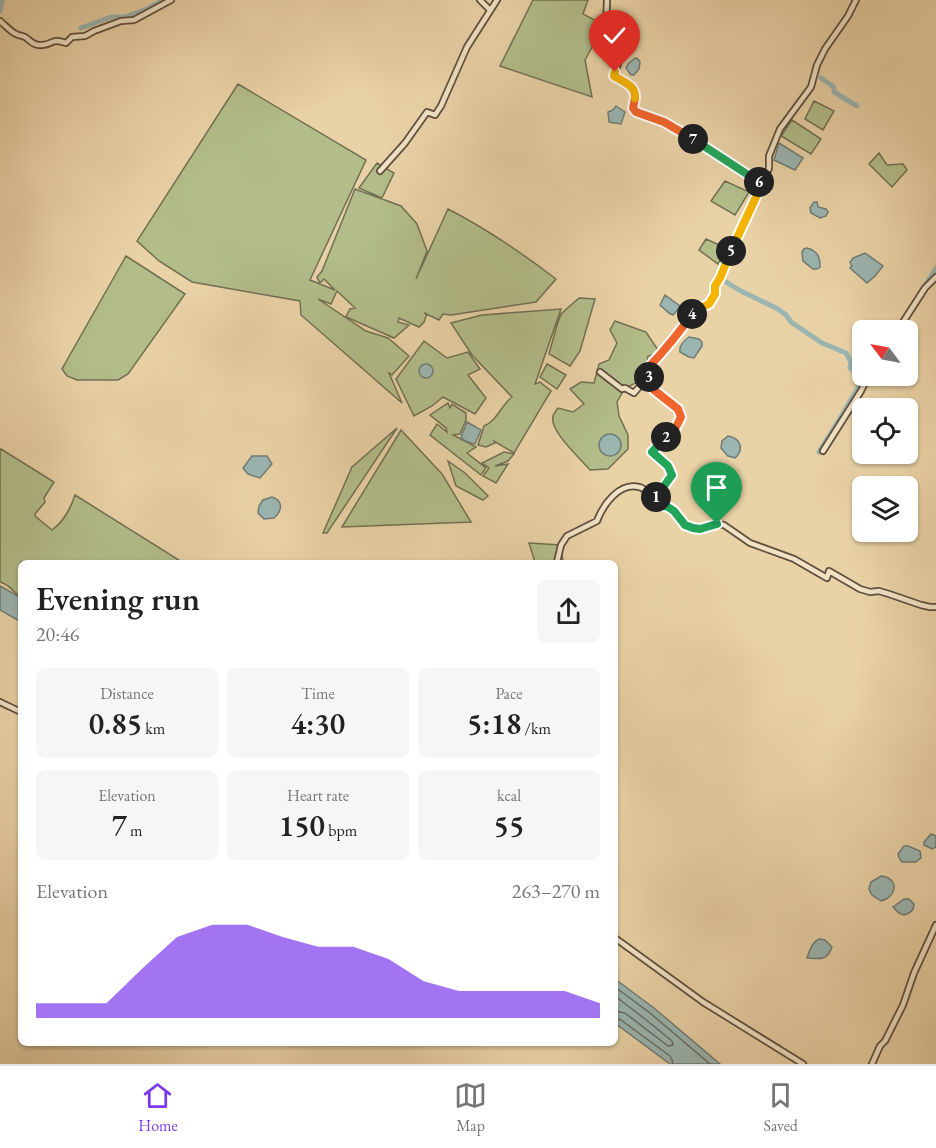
<!DOCTYPE html>
<html lang="en">
<head>
<meta charset="utf-8">
<style>
	:root { --surface:#fff; --page:#f6f6f6; --text:#222; --muted:#767676; --line:#e0e0e0; --accent:#7c3aed }
	body { margin:0; font-family:"EB Garamond",serif; background:var(--page); color:var(--text); height:100vh; display:flex; flex-direction:column; font-size:22px; white-space:nowrap }
	* { box-sizing:border-box; margin:0 }
	p { font-size:20px; color:var(--muted) }
	.icon { flex:none; width:33px; height:33px; fill:none; stroke:currentColor; stroke-width:2; stroke-linecap:round; stroke-linejoin:round }
	.map { position:relative; flex:1; overflow:hidden }
	.details { position:absolute; left:18px; top:560px; width:600px; height:486px; display:flex; flex-direction:column; background:var(--surface); border-radius:9px; box-shadow:0 2px 4px #0004 }
	.details>* { flex:none }
	.needle { width:39px; rotate:302deg }
	.fabs { position:absolute; left:852px; top:320px; display:grid; gap:12px }
	.fabs a { display:grid; place-items:center; width:66px; height:66px; border-radius:9px; background:var(--surface); box-shadow:0 2px 4px #0004; font-size:30px }
	.pin { position:absolute; display:grid; place-items:center; width:51px; height:51px; color:#fff; margin:-62px -26px; border-radius:50% 50% 50% 0; rotate:-45deg; box-shadow:0 0 6px #0007 }
	.pin .icon { rotate:45deg }
	.km { position:absolute; width:30px; height:30px; margin:-15px; border-radius:50%; background:#222; color:#fff; font-size:16px; line-height:30px; text-align:center }
	.round { display:grid; place-items:center; flex:none; width:63px; height:63px; border-radius:9px; background:var(--page) }
	.head { display:flex; align-items:center; justify-content:space-between; height:102px; padding:0 18px }
	h1 { font-size:33px; font-weight:600; line-height:45px }
	.metrics { display:grid; grid-template-columns:repeat(3,1fr); gap:9px; height:102px; padding:6px 18px }
	.metrics div { display:grid; align-content:center; border-radius:9px; background:var(--page); text-align:center }
	.metrics b { font-size:30px; font-weight:600 }
	.metrics small { font-size:16px; font-weight:400 }
	.metrics p { font-size:16px }
	.chart { height:168px; padding:12px 18px }
	.chart p { display:flex; justify-content:space-between }
	.chart svg { width:100%; height:108px; margin-top:6px; fill:var(--accent); opacity:.7 }
	.menu { display:flex; justify-content:space-around; align-items:center; height:84px; border-top:2px solid var(--line); background:var(--surface); font-size:16px; color:var(--muted) }
	.menu a { display:grid; justify-items:center; gap:3px }
	.menu .on { color:var(--accent) }
	.map>svg:first-child { display:block }
	.green { fill:#b2bd8a; stroke:#727053; stroke-width:1.5 }
	.water { fill:#9bb5b1; stroke:#717b75; stroke-width:1.5 }
	.lines { fill:none; stroke-linecap:round; stroke-linejoin:round }
	.shore { stroke:#676c66; stroke-width:1.5 }
	.canal { stroke:#9bb5b1; stroke-width:5 }
	.street-casing { stroke:#604f3e; stroke-width:8 }
	.street { stroke:#f1e2c5; stroke-width:4.5 }
	.split-1-casing { stroke:#fff; stroke-width:12 }
	.split-2-casing { stroke:#fff; stroke-width:12 }
	.split-3-casing { stroke:#fff; stroke-width:12 }
	.split-4-casing { stroke:#fff; stroke-width:12 }
	.split-5-casing { stroke:#fff; stroke-width:12 }
	.split-6-casing { stroke:#fff; stroke-width:12 }
	.split-7-casing { stroke:#fff; stroke-width:12 }
	.split-8-casing { stroke:#fff; stroke-width:12 }
	.split-9-casing { stroke:#fff; stroke-width:12 }
	.split-1 { stroke:#22a559; stroke-width:8 }
	.split-2 { stroke:#22a559; stroke-width:8 }
	.split-3 { stroke:#f0652b; stroke-width:8 }
	.split-4 { stroke:#f0652b; stroke-width:8 }
	.split-5 { stroke:#f5b400; stroke-width:8 }
	.split-6 { stroke:#f5b400; stroke-width:8 }
	.split-7 { stroke:#22a559; stroke-width:8 }
	.split-8 { stroke:#f0652b; stroke-width:8 }
	.split-9 { stroke:#f5b400; stroke-width:8 }
</style>
</head>
<body>
<div class="map">
<svg width="936" height="1064" viewBox="0 0 936 1064">
	<rect width="100%" height="100%" fill="#e9d2a6"/>
	<filter id="stains"><feTurbulence type="fractalNoise" baseFrequency=".00333" numOctaves="4"/><feColorMatrix values="0 0 0 0 .2 0 0 0 0 .09 0 0 0 0 .02 0 0 0 .5 -.17"/></filter>
	<radialGradient id="worn" r=".72"><stop offset=".6" stop-color="#630" stop-opacity="0"/><stop offset="1" stop-color="#630" stop-opacity=".3"/></radialGradient>
	<!-- green -->
	<path class="green" d="M533 0H588L583 14 604 25 585 60 592 97 500 66Z
		M238 84 366 160 310 280 335 290 324 279 320 283 317 277 322 271 355 189 401 206 417 224 427 251 416 279 448 209C485 228 522 253 556 279L536 302 451 315 443 314 439 320 424 313 427 314 424 322 419 327 399 318 398 322 409 325 394 338 346 317 350 309 355 308 337 291 331 304 318 299 366 331 388 338 409 356 392 375 389 373 402 403 301 315 300 301 192 282 159 261 137 241Z
		M814 101 834 111 823 130 805 119Z
		M792 120 821 139 811 154 781 136Z
		M879 153 887 165 903 164 907 170 892 187 869 164Z
		M377 163 394 173 382 198 359 188Z
		M725 181 749 192 735 215 711 201Z
		M706 239 726 248 718 264 699 250Z
		M126 256 185 294 128 374 118 380H77L67 376 62 369Z
		M579 298 595 299 580 351 570 366 549 354 557 325 561 314Z
		M561 309 535 384 540 382 551 391 514 453 494 441 495 443 486 447 478 445 484 426C497 421 501 405 512 397L472 355 451 323 482 315Z
		M615 321 646 332 660 353 648 356 644 379 625 388 617 402 619 416 628 435V449L608 469 590 470C581 459 549 431 553 416 554 413 556 411 558 408L573 412 584 404 570 389 581 382 594 383 599 364 609 360 617 343 610 330Z
		M424 341 447 358 468 352 480 369 468 375 486 398 475 414 443 397 432 406 414 416 396 379Z
		M547 364 566 375 557 389 540 377Z
		M448 403 450 408 452 404 466 413V420L460 434 453 435 476 447 467 453 486 468 481 475 430 435 437 424 447 432 446 428 430 415Z
		M397 428 327 533H323L352 467Z
		M401 430 442 474 471 522 342 527Z
		M1 449 54 482 44 498 45 502 35 514V516L52 530C64 521 70 510 75 495L182 562H21V597C12 592 11 585 0 582V451Z
		M504 452 514 454 508 461 495 466 508 464 496 483 483 476 489 468 482 463Z
		M448 461 465 473 488 496 483 500 456 486Z
		M529 543 561 545 563 562H535Z"/>
	<!-- water -->
	<path class="water" d="M635 58 638 59 640 62 639 69 634 75H631L626 68 628 64Z
		M616 106 625 112 621 124 609 122 608 112 613 110Z
		M779 143 803 158 795 170 774 160Z
		M814 202H817L818 207 826 209 828 212 826 216 820 218 811 213 810 208Z
		M807 248C818 251 820 257 820 267L817 269H813L803 261 802 252 804 249Z
		M865 253 883 266 875 276 867 283 850 268 852 266 850 262 853 258Z
		M665 295 680 306 679 308 673 315 669 313 660 305Z
		M689 337 699 339 702 342V346L694 358 689 357 680 352C679 345 684 341 689 337Z
		M419 371a7 7 0 1 1 14 0a7 7 0 1 1-14 0Z
		M467 422 481 430 475 444C470 443 464 442 461 437Z
		M599 445a11 11 0 1 1 22 0a11 11 0 1 1-22 0Z
		M728 436C740 438 745 449 735 458L728 456 721 448 722 441Z
		M252 456H267L272 464 260 478 248 474 243 468Z
		M272 497C284 501 282 511 274 518L264 519 258 513 259 506 263 500Z
		M0 586 21 598V622L0 610Z
		M931 834 936 836V847L932 849 924 845V842Z
		M904 846H908L920 851 921 858 916 862H902L899 858 898 854Z
		M881 876C900 878 897 897 881 901L872 895 869 889 871 882Z
		M904 899H909L914 904C914 911 910 913 904 915L899 913 893 907Z
		M819 939 825 940 832 947C827 961 820 959 807 958 809 951 812 942 819 939Z
		M615 979 654 1008 720 1064H670L615 1023Z"/>
	<g class="lines">
		<!-- shore -->
		<path class="shore" d="M615 987 650 1013 710 1064
			M615 996 645 1019 672 1041 673 1045 668 1046 625 1013 615 1011
			M615 1018 621 1020 670 1056 672 1060 673 1064"/>
		<!-- canal -->
		<path class="canal" d="M0 11 2 0
			M81 28 111 17H125L147 9 164 0
			M821 78 834 87V92L857 106
			M723 280 739 290 778 309 786 315 791 322 822 343 846 353 851 362 850 368 860 376 865 375
			M923 289 936 268
			M819 452 839 420 865 376"/>
		<!-- street casing -->
		<g class="street-casing">
			<path id="street" d="M480 0 490 10
				M607 0 606 30 604 42 608 49 621 55 614 76C633 88 636 85 633 108L636 112 664 122 688 135 763 184
				M0 21C5 25 10 31 16 34 17 35 23 36 25 37 31 41 34 46 42 45 54 44 51 38 66 43L72 37 85 36 94 31 121 21 134 20 171 0
				M380 171 405 143 427 112 435 115 441 106 467 47 497 0
				M898 330 925 288 936 277
				M600 372 622 389 625 388 634 393 640 386 647 371
				M823 451 861 391 869 375
				M655 498 672 475 668 466 652 451 674 431 681 417C676 402 666 402 656 392 651 387 649 376 648 368L667 345 679 333 694 311 709 304 715 294V287L720 278 769 168V156L780 129 811 87 817 65 825 49 848 16 856 0
				M557 562 561 545 567 536 597 521C603 505 619 482 639 487 645 488 650 494 655 498V503L668 507 674 511 685 525 700 529 717 524 724 525 750 543 794 559 827 578 829 571 860 589 870 592 879 591 889 594 921 605 930 607H936
				M0 702 21 712
				M615 938 703 1002 803 1064
				M872 1064 880 1046 885 1041 903 1005 914 973 936 925"/>
		</g>
		<!-- street -->
		<use href="#street" class="street"/>
	</g>
	<g class="lines">
		<!-- split-1 casing -->
		<g class="split-1-casing">
			<path id="split-1" d="M656 497 655 503 668 507 674 511 685 525 693 528 700 529 717 524"/>
		</g>
		<!-- split-2 casing -->
		<g class="split-2-casing">
			<path id="split-2" d="M656 497 672 475 668 466 652 452 666 437"/>
		</g>
		<!-- split-3 casing -->
		<g class="split-3-casing">
			<path id="split-3" d="M649 377 654 390 678 409 681 417 674 431 666 437"/>
		</g>
		<!-- split-4 casing -->
		<g class="split-4-casing">
			<path id="split-4" d="M649 377 648 368C664 351 679 333 692 314"/>
		</g>
		<!-- split-5 casing -->
		<g class="split-5-casing">
			<path id="split-5" d="M692 314 694 311 709 304 715 294V286L720 278 731 251"/>
		</g>
		<!-- split-6 casing -->
		<g class="split-6-casing">
			<path id="split-6" d="M731 251 762 184 759 182"/>
		</g>
		<!-- split-7 casing -->
		<g class="split-7-casing">
			<path id="split-7" d="M693 139 759 182"/>
		</g>
		<!-- split-8 casing -->
		<g class="split-8-casing">
			<path id="split-8" d="M635 98 633 108 636 112 664 122 693 139"/>
		</g>
		<!-- split-9 casing -->
		<g class="split-9-casing">
			<path id="split-9" d="M615 72 614 76C624 82 636 86 635 98"/>
		</g>
		<!-- split-1 -->
		<use href="#split-1" class="split-1"/>
		<!-- split-2 -->
		<use href="#split-2" class="split-2"/>
		<!-- split-3 -->
		<use href="#split-3" class="split-3"/>
		<!-- split-4 -->
		<use href="#split-4" class="split-4"/>
		<!-- split-5 -->
		<use href="#split-5" class="split-5"/>
		<!-- split-6 -->
		<use href="#split-6" class="split-6"/>
		<!-- split-7 -->
		<use href="#split-7" class="split-7"/>
		<!-- split-8 -->
		<use href="#split-8" class="split-8"/>
		<!-- split-9 -->
		<use href="#split-9" class="split-9"/>
	</g>
	<rect width="100%" height="100%" filter="url(#stains)"/>
	<rect width="100%" height="100%" fill="url(#worn)"/>
</svg>
<div class="fabs">
<a><svg class="needle" viewBox="-14 -14 28 28"><path d="M0-13l5 13h-10z" fill="#e53935"/><path d="M0 13l5-13h-10z" fill="#767676"/></svg></a>
<a><svg class="icon" aria-label="locate" viewBox="0 0 24 24"><circle cx="12" cy="12" r="6"/><path d="M12 2v4M12 18v4M2 12h4M18 12h4"/></svg></a>
<a><svg class="icon" aria-label="layers" viewBox="0 0 24 24"><path d="M12 4l9 5-9 5-9-5zM3 14l9 5 9-5"/></svg></a>
</div>
<div class="pin" style="left:717px;top:524px;background:#1e9e55"><svg class="icon" aria-label="arrive" viewBox="0 0 24 24"><path d="M6 21V4h12l-3 4 3 4H6"/></svg></div>
<div class="pin" style="left:615px;top:72px;background:#d93025"><svg class="icon" aria-label="check" viewBox="0 0 24 24"><path d="M5 12l5 5 9-10"/></svg></div>
<b class="km" style="left:656px;top:497px">1</b>
<b class="km" style="left:666px;top:437px">2</b>
<b class="km" style="left:649px;top:377px">3</b>
<b class="km" style="left:692px;top:314px">4</b>
<b class="km" style="left:731px;top:251px">5</b>
<b class="km" style="left:759px;top:182px">6</b>
<b class="km" style="left:693px;top:139px">7</b>
<section class="details">
<div class="head"><div><h1>Evening run</h1><p>20:46</p></div><a class="round"><svg class="icon" aria-label="share" viewBox="0 0 24 24"><path d="M12 15V3M7 8l5-5 5 5M5 13v7h14v-7"/></svg></a></div>
<div class="metrics">
<div><p>Distance</p><b>0.85<small> km</small></b></div>
<div><p>Time</p><b>4:30</b></div>
<div><p>Pace</p><b>5:18<small> /km</small></b></div>
</div>
<div class="metrics">
<div><p>Elevation</p><b>7<small> m</small></b></div>
<div><p>Heart rate</p><b>150<small> bpm</small></b></div>
<div><p>kcal</p><b>55</b></div>
</div>
<div class="chart"><p><span>Elevation</span>263–270 m</p>
<svg viewBox="0 0 160 44" preserveAspectRatio="none"><path d="M0 44V38L10 38L20 38L30 24L40 11L50 6L60 6L70 11L80 15L90 15L100 20L110 29L120 33L130 33L140 33L150 33L160 38V44z"/></svg>
</div>
</section>
</div>
<nav class="menu">
<a class="on"><svg class="icon" aria-label="home" viewBox="0 0 24 24"><path d="M3 11l9-7 9 7M6 9v11h12V9"/></svg>Home</a>
<a><svg class="icon" aria-label="map" viewBox="0 0 24 24"><path d="M3 6l6-2 6 2 6-2v14l-6 2-6-2-6 2zM9 4v14M15 6v14"/></svg>Map</a>
<a><svg class="icon" aria-label="saved" viewBox="0 0 24 24"><path d="M7 4h10v16l-5-4-5 4z"/></svg>Saved</a>
</nav>
</body>
</html>
